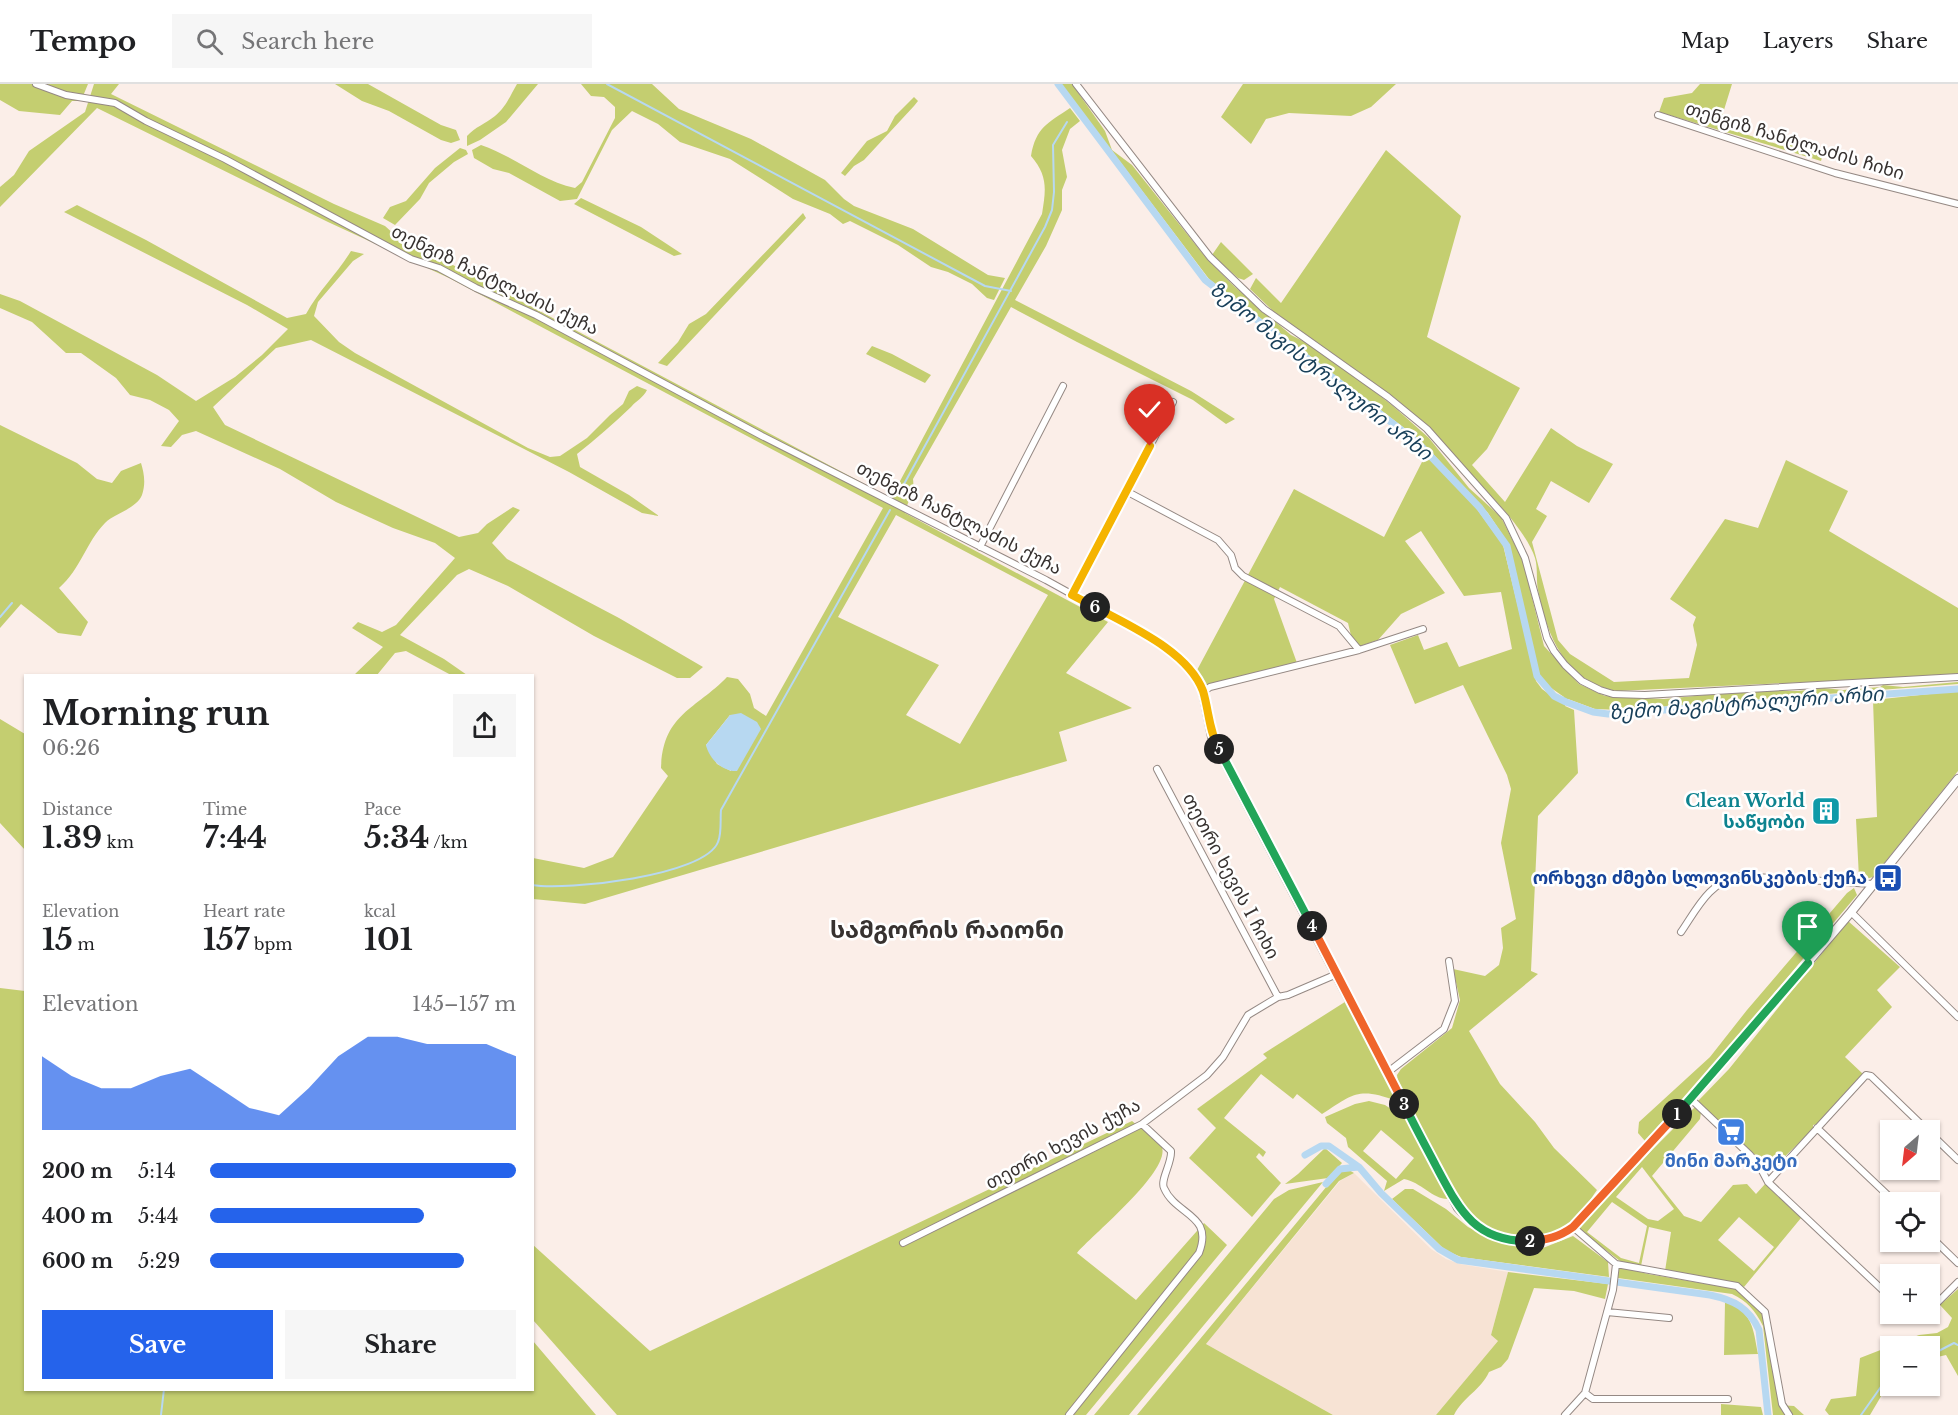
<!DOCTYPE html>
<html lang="en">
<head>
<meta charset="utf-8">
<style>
	:root { --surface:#fff; --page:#f6f6f6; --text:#202124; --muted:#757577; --line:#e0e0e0; --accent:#2563eb }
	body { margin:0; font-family:"Libre Baskerville","Noto Sans Georgian",serif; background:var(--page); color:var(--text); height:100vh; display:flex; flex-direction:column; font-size:22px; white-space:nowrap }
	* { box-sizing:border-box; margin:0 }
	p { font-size:20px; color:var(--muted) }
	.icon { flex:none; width:33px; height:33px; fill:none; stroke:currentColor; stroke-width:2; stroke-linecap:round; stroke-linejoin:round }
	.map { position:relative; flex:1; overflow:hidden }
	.panel { position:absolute; left:24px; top:590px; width:510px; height:717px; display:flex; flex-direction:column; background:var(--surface); border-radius:0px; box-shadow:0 2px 4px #0004 }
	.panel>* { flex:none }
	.needle { width:39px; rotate:208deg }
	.tools { position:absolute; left:1880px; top:1036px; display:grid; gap:12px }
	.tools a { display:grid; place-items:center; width:60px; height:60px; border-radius:0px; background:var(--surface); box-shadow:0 2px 4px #0004; font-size:30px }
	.pin { position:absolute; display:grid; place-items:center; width:51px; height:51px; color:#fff; margin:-62px -26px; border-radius:50% 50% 50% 0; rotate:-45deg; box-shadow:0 0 6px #0007 }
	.pin .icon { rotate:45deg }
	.km { position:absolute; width:30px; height:30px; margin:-15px; border-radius:50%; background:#222; color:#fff; font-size:16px; line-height:30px; text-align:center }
	.round { display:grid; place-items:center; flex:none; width:63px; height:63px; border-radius:0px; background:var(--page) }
	.headline { display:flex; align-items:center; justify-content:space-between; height:102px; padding:0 18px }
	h1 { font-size:33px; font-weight:800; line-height:45px }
	.stats { display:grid; grid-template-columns:repeat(3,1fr); gap:9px; height:102px; padding:6px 18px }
	.stats div { display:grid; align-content:center }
	.stats b { font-size:30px; font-weight:800 }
	.stats small { font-size:16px; font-weight:400 }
	.stats p { font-size:16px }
	.chart { height:168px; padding:12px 18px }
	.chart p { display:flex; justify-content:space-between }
	.chart svg { width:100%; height:108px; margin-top:6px; fill:var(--accent); opacity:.7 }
	.button { display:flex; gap:12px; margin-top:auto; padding:12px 18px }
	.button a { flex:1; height:69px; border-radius:0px; background:var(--accent); color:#fff; font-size:24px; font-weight:800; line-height:69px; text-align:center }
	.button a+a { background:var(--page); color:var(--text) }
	ul { padding:0 18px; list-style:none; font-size:20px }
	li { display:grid; grid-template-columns:96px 72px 1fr; align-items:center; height:45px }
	li i { height:15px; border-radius:8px; background:var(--accent) }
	header { display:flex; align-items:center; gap:36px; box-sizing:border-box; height:84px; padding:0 30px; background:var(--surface); border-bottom:2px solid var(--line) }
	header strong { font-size:28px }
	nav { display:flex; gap:33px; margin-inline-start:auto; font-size:21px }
	.search { width:420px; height:54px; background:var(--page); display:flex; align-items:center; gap:15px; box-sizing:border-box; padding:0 21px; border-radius:0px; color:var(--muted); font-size:22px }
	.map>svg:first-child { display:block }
	.commercial { fill:#f7e3d4 }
	.green { fill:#c4ce70; fill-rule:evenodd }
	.water { fill:#b7d8f1 }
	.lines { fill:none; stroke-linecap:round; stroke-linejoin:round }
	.stream { stroke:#b7d8f1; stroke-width:2 }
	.canal { stroke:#b7d8f1; stroke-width:7 }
	.street-casing { stroke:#958984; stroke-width:8 }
	.secondary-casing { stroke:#958984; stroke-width:10 }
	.street { stroke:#fff; stroke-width:6 }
	.secondary { stroke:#fff; stroke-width:8 }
	.split-1-casing { stroke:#fff; stroke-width:12 }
	.split-2-casing { stroke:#fff; stroke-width:12 }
	.split-3-casing { stroke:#fff; stroke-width:12 }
	.split-4-casing { stroke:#fff; stroke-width:12 }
	.split-5-casing { stroke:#fff; stroke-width:12 }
	.split-6-casing { stroke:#fff; stroke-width:12 }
	.split-7-casing { stroke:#fff; stroke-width:12 }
	.split-1 { stroke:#22a559; stroke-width:8 }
	.split-2 { stroke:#f0652b; stroke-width:8 }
	.split-3 { stroke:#22a559; stroke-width:8 }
	.split-4 { stroke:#f0652b; stroke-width:8 }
	.split-5 { stroke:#22a559; stroke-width:8 }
	.split-6 { stroke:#f5b400; stroke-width:8 }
	.split-7 { stroke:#f5b400; stroke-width:8 }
	.labels { text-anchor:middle; stroke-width:5; stroke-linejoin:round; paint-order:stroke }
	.street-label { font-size:18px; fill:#373230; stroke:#fff }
	.culture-label { font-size:18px; font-weight:bold; fill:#0d838f; stroke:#fff; text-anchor:end }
	.transit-label { font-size:18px; font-weight:bold; fill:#164399; stroke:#fff; text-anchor:end }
	.shop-label { font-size:18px; font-weight:bold; fill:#366cbe; stroke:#fff }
	.water-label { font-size:20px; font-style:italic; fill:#19405a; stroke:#fff }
	.district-label { font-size:24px; font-weight:bold; fill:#373230; stroke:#fff }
</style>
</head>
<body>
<header>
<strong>Tempo</strong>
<div class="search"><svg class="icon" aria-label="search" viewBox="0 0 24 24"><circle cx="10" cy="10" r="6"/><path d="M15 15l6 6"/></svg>Search here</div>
<nav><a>Map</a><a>Layers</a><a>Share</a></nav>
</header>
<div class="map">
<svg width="1958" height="1331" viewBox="0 0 1958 1331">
	<rect width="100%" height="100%" fill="#fbeee8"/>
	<!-- commercial -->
	<path class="commercial" d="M1354 1089 1431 1165 1446 1175 1460 1180 1508 1188 1491 1251 1498 1257 1436 1331H1333L1206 1260 1340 1097Z"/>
	<!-- green -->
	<path class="green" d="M0 0H88L81 17H72L60 31 19 27 0 16Z
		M94 0H119L111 10 334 120 385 142 405 160 451 180 891 414 1042 130C1046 105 1048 92 1031 72 1036 43 1048 39 1070 24L1080 37 1070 45 1062 66 1067 93 1062 106V126L1046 162 1015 216 1191 307 1235 335 1226 340 1193 316 1077 258 1011 223 913 395C915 412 908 414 905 429L1108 538 1066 589 1132 624 1059 648 1067 677 585 820 533 815V774L584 784 613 773 668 692 661 684C663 630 695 626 727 593L738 595 750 610 754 624 766 632 883 424 449 194 328 138 97 24 0 123V103L14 91 29 67 85 28ZM896 431 1048 511 960 660 906 631 939 581 838 533ZM730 631 731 687 717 680 706 661Z
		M335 0H368L441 41 456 46 460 56 451 59 441 56 389 27 362 17Z
		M517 0H538L506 38 480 56 467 62V52C475 43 485 40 495 32 506 23 510 12 517 0Z
		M581 0H652L679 25 751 55 825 96 844 115 854 122 913 145 988 191 1005 194 994 216 987 214 972 200 948 188 931 183 898 161 850 137 843 140 830 130 793 115 730 75 680 58 658 40 632 27 612 46 577 115 560 117 509 89 493 85 474 74 472 66 481 61C514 72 541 97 575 104L582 98 615 34V23L604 13 591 12Z
		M1061 0H1072L1105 47 1112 66 1132 81 1207 175 1235 203 1291 251 1307 259 1343 283 1393 322 1429 354 1469 404 1501 433 1523 477 1544 562 1579 600 1605 612 1664 615 1745 607H1798L1824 604 1843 606 1880 603 1883 601 1903 603 1958 598V600L1620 626 1595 625 1568 615 1565 622 1574 626 1578 689 1538 732 1531 887 1538 890 1469 947 1500 1000 1535 1038 1554 1064 1597 1106C1589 1117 1582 1131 1572 1140 1568 1144 1561 1146 1555 1148 1524 1161 1485 1148 1462 1124L1398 999 1397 991 1401 985 1452 944 1460 916 1453 885 1485 892 1499 881 1503 864 1501 844 1516 835 1501 759 1511 705 1507 691 1463 601 1415 620 1390 561 1418 551 1424 566 1447 558 1459 583 1512 565 1501 508 1464 512 1421 447 1405 457 1445 509 1401 530 1378 556 1354 564 1348 539 1280 503 1274 515 1297 579 1206 602 1201 600 1196 588 1294 405 1384 453 1426 370 1471 417 1503 461 1536 597 1542 605 1561 619 1564 613 1544 599 1538 587 1508 459 1488 429 1420 356 1209 195Z
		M1243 0H1396L1371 23 1351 32 1289 29 1266 35 1251 60 1221 33Z
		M1700 0H1732L1719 42 1786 63 1792 59 1823 70 1821 77 1659 28 1664 14 1692 9Z
		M914 13 918 17 914 22 864 76 854 82 845 92 841 89 867 57 887 47 895 32Z
		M460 64 466 66 468 70 454 78 429 99 420 115 395 141 383 134 390 123 406 117 435 84Z
		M1386 66 1461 132 1427 253 1520 304 1487 365 1472 381 1505 418 1551 344 1577 362 1613 380 1589 419 1551 397 1536 425 1547 432 1532 458 1558 556 1570 570 1614 598 1689 594 1697 561 1693 541 1696 533 1670 515 1725 435 1758 444 1786 376 1848 407 1829 447 1958 524V591L1617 607C1566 598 1547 553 1538 506 1536 496 1538 484 1535 474 1530 458 1513 436 1502 424L1429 343 1395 314 1273 227 1250 205 1256 194 1281 219Z
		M581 114 641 143 682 170 674 172 574 120Z
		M77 121 146 156 287 234 306 230C319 206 337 190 351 167L364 170 353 177 318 218 314 232 339 258 355 269 528 364 550 373 560 372 587 354 610 331 623 320 629 307 637 302 647 306C643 314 637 316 631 323 613 340 596 355 577 370L580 383 629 411 659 432 642 429 569 388 311 256 276 264 213 323 225 341 459 453 478 449 487 440 513 423 520 426 492 459 507 475 619 534 703 583 690 594H677L594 552 508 502 469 485 457 491 400 551 444 575 467 591H451L406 567 395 569 377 591H354L383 563 352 544 358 538 382 548 396 541 455 474 435 459 393 444 336 418 280 385 196 347 182 351 171 363 161 362 179 337 169 326 150 316 130 311 116 294 81 269H66L32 238 0 224V210L20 217 157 291 196 317 235 293 262 271 288 245 247 221 64 128Z
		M803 129 806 134 667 282 658 279 678 258 689 240 706 230Z
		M1221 158 1253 190 1244 196 1238 194 1212 171Z
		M872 262 892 270 931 291 925 299 866 270Z
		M0 341 77 379 97 395 112 399 121 387 141 379C144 389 146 399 142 411 136 425 115 429 105 439 86 458 81 485 59 504L88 538 81 552 58 549 21 520 0 544Z
		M1958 607V687L1873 793 1866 795 1859 794 1856 735 1877 733 1873 616Z
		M0 635 25 650V766L0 739Z
		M1854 804 1857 811 1716 978 1645 1057 1638 1049 1639 1038 1710 973 1747 926 1847 809Z
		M1848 837 1900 883 1877 906 1892 923 1845 973 1863 990 1818 1040 1813 1041V1045L1773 1084 1768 1083 1698 1017 1729 985Z
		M0 904 25 907 26 1305H532L533 1257 596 1331H0Z
		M1348 916 1397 1017C1359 1003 1354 1009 1322 1030L1297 1010 1293 1015 1261 990 1224 1034 1266 1068 1263 1073 1259 1069 1256 1073 1281 1099 1252 1133 1189 1074 1216 1044 1197 1025 1267 974 1263 970Z
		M1369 1017 1385 1021 1405 1034 1449 1115C1433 1116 1421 1098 1404 1095L1384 1107 1387 1097 1348 1063 1346 1054 1327 1039 1325 1033 1355 1020ZM1381 1046 1414 1074 1396 1095 1363 1067Z
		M1695 1023 1701 1028 1700 1035 1652 1092 1684 1132 1701 1138 1733 1101 1747 1100 1756 1110 1765 1100 1801 1134 1744 1203 1737 1199 1665 1187 1671 1148 1649 1143 1641 1182 1620 1177 1578 1145 1653 1065ZM1642 1083 1674 1125 1658 1137 1648 1135 1616 1113ZM1612 1118 1647 1142 1639 1179 1621 1174 1587 1148ZM1739 1133 1774 1163 1754 1187 1718 1156Z
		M1132 1037C1140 1044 1155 1052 1161 1061 1175 1084 1092 1151 1077 1169L1136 1216 1204 1139 1227 1161 1086 1331H617L533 1236 532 1160 650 1267Z
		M1325 1064 1342 1079 1328 1094 1285 1100 1298 1090Z
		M1349 1086 1354 1089 1339 1097 1206 1260 1333 1331H1137L1332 1096 1341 1087Z
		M1323 1098 1129 1331H1094L1274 1115 1289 1106Z
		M1405 1105H1413L1446 1125 1468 1143 1488 1153 1511 1160 1543 1164 1573 1152 1608 1178 1609 1193 1461 1173 1445 1166 1392 1115Z
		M1621 1183 1648 1190 1736 1205 1760 1225 1763 1231 1779 1321 1794 1322 1804 1331H1773L1763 1242C1755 1226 1747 1217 1732 1210L1618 1194V1186Z
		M1508 1188 1608 1200 1605 1215 1574 1207 1534 1204 1508 1275 1501 1283 1489 1288C1481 1306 1463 1313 1454 1331H1436L1498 1257 1491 1251Z
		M1958 1205V1292L1946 1271 1929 1275V1263H1890V1297L1870 1331H1829L1825 1326 1831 1315 1856 1312 1860 1274 1919 1251 1937 1249 1948 1243 1952 1234 1940 1221Z
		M1725 1218C1753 1228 1753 1244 1758 1270L1724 1271Z
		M1721 1320 1761 1323 1763 1331H1721Z"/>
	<!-- water -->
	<path class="water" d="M741 629 757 638 761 645 737 687C723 688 709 675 706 661L730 631Z"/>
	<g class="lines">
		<!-- stream -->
		<path class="stream" d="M607 0 985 202 1011 207
			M898 411 1045 143 1052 126 1054 108 1053 61 1067 38
			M0 533 12 519
			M532 801C566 807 705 792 718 758 722 749 720 735 721 726L890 426
			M1929 1272 1954 1259 1958 1261
			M161 1331 164 1305
			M1861 1331 1890 1290"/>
		<!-- canal -->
		<path class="canal" d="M1058 0 1205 196 1417 358 1480 424 1507 462 1537 592 1554 612 1566 618 1593 628 1608 630 1958 605
			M1305 1071 1321 1062H1329L1359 1083 1381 1109 1439 1165 1458 1176 1710 1211C1734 1216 1749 1224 1759 1246L1768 1331
			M1326 1100 1340 1085 1358 1083"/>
		<!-- street casing -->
		<g class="street-casing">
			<path id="street" d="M36 0 66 11 115 19 146 37 225 75 411 175 439 184 476 204 536 231 762 352 1046 496 1149 553 1173 569 1192 587 1203 608 1210 603 1359 566 1423 545
				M1076 0 1210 173 1264 225 1388 313 1427 345 1506 434 1525 474 1547 554 1554 567 1565 581 1582 597 1600 606 1613 610 1645 611 1958 593
				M1658 31 1835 89 1958 120
				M1126 407 1218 456 1231 471 1235 484 1243 492 1339 542 1359 566
				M980 463 1063 302
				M1072 511 1173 318
				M1157 685 1278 913
				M1851 828 1958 933
				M1681 848C1698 823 1709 798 1740 792L1873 800
				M1388 988 1444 945 1455 917 1449 877
				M1691 1015 1750 1071 1760 1083 1768 1098 1890 1213
				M1817 1044 1896 1119
				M1929 1048 1958 1076
				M1768 1098 1866 991 1871 992 1928 1047
				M1573 1143 1616 1180 1737 1202 1765 1228 1782 1320 1789 1331
				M1929 1151 1958 1179
				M903 1159 1142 1040 1207 991 1223 973 1248 931 1278 913 1288 911 1337 890
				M1929 1227 1958 1198
				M1607 1228 1669 1234
				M1908 1230 1919 1234 1925 1230
				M1585 1309 1593 1315H1728
				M1069 1331 1199 1169C1214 1130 1176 1132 1164 1104 1160 1096 1172 1079 1171 1067L1142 1040
				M1565 1331 1585 1309 1613 1206 1616 1180"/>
		</g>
		<!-- secondary casing -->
		<g class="secondary-casing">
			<path id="secondary" d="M1203 608 1212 653 1458 1124C1489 1158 1533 1170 1573 1143L1691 1015 1851 828 1958 695"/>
		</g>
		<!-- street -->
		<use href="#street" class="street"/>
		<!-- secondary -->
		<use href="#secondary" class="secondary"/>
	</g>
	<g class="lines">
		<!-- split-1 casing -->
		<g class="split-1-casing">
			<path id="split-1" d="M1677 1030 1808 879"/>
		</g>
		<!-- split-2 casing -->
		<g class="split-2-casing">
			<path id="split-2" d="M1530 1157C1547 1156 1559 1153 1573 1143L1677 1030"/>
		</g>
		<!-- split-3 casing -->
		<g class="split-3-casing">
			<path id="split-3" d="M1404 1020C1414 1041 1425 1061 1436 1082 1459 1125 1474 1158 1530 1157"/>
		</g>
		<!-- split-4 casing -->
		<g class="split-4-casing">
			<path id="split-4" d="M1312 842 1404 1020"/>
		</g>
		<!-- split-5 casing -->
		<g class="split-5-casing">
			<path id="split-5" d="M1219 665 1312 842"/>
		</g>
		<!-- split-6 casing -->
		<g class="split-6-casing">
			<path id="split-6" d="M1095 523C1130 542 1188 567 1203 607 1209 627 1209 647 1219 665"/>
		</g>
		<!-- split-7 casing -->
		<g class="split-7-casing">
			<path id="split-7" d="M1095 523 1072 511 1150 362"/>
		</g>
		<!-- split-1 -->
		<use href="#split-1" class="split-1"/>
		<!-- split-2 -->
		<use href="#split-2" class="split-2"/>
		<!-- split-3 -->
		<use href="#split-3" class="split-3"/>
		<!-- split-4 -->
		<use href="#split-4" class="split-4"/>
		<!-- split-5 -->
		<use href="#split-5" class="split-5"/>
		<!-- split-6 -->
		<use href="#split-6" class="split-6"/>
		<!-- split-7 -->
		<use href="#split-7" class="split-7"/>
	</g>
	<!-- icons -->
	<defs>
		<g id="building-square" transform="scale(1.5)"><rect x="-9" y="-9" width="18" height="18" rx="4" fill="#0f9aa8" stroke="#fff"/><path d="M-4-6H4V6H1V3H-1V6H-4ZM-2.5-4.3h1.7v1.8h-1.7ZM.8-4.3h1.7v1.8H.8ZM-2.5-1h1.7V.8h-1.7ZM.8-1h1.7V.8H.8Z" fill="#fff"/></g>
		<g id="bus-square" transform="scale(1.5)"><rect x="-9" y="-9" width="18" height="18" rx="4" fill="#1a4fb4" stroke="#fff"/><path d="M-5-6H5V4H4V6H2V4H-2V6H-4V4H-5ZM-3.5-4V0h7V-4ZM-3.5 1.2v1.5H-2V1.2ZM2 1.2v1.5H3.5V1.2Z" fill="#fff"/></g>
		<g id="supermarket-square" transform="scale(1.5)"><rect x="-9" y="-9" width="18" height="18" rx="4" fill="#3f7fe0" stroke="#fff"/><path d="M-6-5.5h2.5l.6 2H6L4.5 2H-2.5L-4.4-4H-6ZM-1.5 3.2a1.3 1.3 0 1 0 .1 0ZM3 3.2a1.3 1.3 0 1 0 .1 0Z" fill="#fff"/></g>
	</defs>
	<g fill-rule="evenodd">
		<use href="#building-square" x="1826" y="727"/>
		<use href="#bus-square" x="1888" y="794"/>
		<use href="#supermarket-square" x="1731" y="1048"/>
	</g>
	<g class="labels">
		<!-- street labels -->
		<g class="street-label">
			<text transform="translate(1795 57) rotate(17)" y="6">თენგიზ ჩანტლაძის ჩიხი</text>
			<text transform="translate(495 196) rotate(26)" y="6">თენგიზ ჩანტლაძის ქუჩა</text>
			<text transform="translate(959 434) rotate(27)" y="6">თენგიზ ჩანტლაძის ქუჩა</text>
			<text transform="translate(1231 792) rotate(62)" y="6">თეთრი ხევის I ჩიხი</text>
			<text transform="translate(1063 1060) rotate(-28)" y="6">თეთრი ხევის ქუჩა</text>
		</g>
		<!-- culture labels -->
		<g class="culture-label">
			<text x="1805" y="723">Clean World<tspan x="1805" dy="21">საწყობი</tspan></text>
		</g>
		<!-- transit labels -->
		<g class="transit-label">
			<text x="1867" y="800">ორხევი ძმები სლოვინსკების ქუჩა</text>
		</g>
		<!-- shop labels -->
		<g class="shop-label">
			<text x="1731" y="1083">მინი მარკეტი</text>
		</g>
		<!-- water labels -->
		<g class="water-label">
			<text transform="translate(1321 287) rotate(38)" y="7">ზემო მაგისტრალური არხი</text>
			<text transform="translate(1746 619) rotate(-4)" y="7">ზემო მაგისტრალური არხი</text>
		</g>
		<!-- district labels -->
		<g class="district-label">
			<text x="947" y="854">სამგორის რაიონი</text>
		</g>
	</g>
</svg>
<div class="tools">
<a><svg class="needle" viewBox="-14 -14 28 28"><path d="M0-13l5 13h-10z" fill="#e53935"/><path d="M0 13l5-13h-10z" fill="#757577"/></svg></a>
<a><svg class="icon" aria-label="locate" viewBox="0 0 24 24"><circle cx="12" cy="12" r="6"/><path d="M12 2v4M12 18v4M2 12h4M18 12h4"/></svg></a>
<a>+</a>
<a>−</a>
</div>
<div class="pin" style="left:1808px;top:879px;background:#1e9e55"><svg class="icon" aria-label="arrive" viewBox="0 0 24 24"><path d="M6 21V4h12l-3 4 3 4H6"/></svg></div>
<div class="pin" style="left:1150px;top:362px;background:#d93025"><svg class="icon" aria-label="check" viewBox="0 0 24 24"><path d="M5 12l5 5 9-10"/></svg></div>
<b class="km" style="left:1677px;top:1030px">1</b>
<b class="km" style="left:1530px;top:1157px">2</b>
<b class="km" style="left:1404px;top:1020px">3</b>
<b class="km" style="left:1312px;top:842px">4</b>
<b class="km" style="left:1219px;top:665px">5</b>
<b class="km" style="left:1095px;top:523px">6</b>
<section class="panel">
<div class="headline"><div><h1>Morning run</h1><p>06:26</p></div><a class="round"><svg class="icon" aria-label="share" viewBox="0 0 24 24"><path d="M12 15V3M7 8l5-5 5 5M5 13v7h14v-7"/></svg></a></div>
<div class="stats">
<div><p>Distance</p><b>1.39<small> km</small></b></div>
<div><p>Time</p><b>7:44</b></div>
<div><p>Pace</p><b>5:34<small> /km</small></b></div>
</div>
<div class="stats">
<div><p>Elevation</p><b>15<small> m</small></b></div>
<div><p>Heart rate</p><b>157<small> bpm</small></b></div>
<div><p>kcal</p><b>101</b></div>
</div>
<div class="chart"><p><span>Elevation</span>145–157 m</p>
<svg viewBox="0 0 160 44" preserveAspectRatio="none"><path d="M0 44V14L10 22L20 27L30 27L40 22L50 19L60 27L70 35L80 38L90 27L100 14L110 6L120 6L130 9L140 9L150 9L160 14V44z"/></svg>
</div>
<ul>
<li><b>200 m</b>5:14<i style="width:100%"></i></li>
<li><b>400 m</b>5:44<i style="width:70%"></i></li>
<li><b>600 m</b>5:29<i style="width:83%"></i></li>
</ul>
<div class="button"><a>Save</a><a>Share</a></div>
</section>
</div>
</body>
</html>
